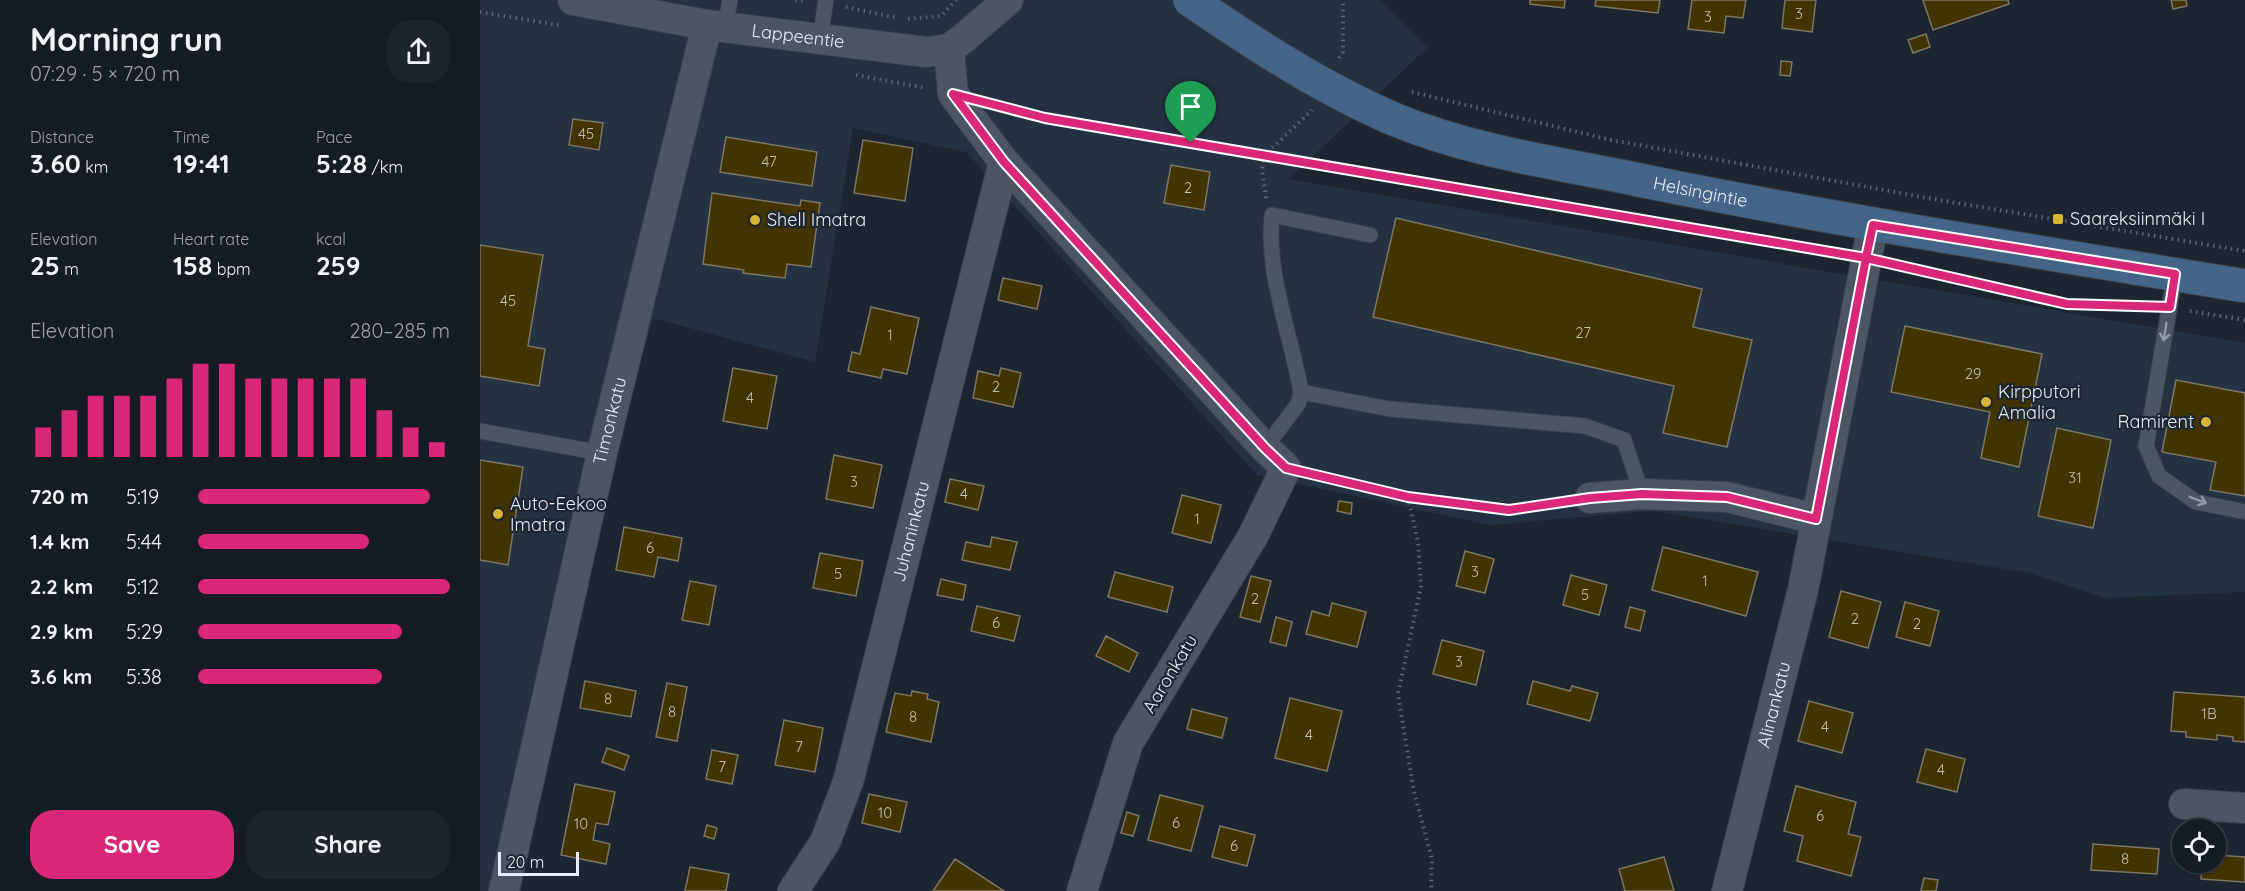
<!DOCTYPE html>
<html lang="en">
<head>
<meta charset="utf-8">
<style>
	:root { --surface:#161c24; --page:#1f252c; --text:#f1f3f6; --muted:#9ea1a6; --line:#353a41; --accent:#db2777 }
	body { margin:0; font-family:Quicksand,sans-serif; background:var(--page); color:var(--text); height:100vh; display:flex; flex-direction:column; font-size:22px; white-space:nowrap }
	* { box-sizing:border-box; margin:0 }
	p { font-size:20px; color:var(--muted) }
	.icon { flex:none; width:33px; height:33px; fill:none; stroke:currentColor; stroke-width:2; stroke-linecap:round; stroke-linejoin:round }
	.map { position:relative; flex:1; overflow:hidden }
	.panel { display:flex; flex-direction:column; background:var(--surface); width:480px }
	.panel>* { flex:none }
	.controls { position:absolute; left:1692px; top:819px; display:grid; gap:12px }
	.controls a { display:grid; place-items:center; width:54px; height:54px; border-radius:50%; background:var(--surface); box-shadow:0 2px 4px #0004,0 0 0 2px var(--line); font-size:30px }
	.scale { position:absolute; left:18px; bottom:15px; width:81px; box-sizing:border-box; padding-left:6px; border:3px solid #e7edf4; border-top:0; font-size:16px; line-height:21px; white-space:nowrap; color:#e7edf4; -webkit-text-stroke:4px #1d2630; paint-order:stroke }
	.pin { position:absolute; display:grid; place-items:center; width:51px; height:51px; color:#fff; margin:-62px -26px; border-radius:50% 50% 50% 0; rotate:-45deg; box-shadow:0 0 6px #0007 }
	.pin .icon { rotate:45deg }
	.round { display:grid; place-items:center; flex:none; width:63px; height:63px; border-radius:24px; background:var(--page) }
	.head { display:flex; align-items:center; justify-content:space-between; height:102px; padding:0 30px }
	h1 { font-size:33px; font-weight:700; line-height:45px }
	.stats { display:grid; grid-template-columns:repeat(3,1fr); gap:9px; height:102px; padding:6px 30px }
	.stats div { display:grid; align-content:center }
	.stats b { font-size:26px; font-weight:700 }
	.stats small { font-size:16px; font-weight:400 }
	.stats p { font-size:16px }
	.chart { height:168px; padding:12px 30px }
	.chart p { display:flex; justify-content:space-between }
	.chart svg { width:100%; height:108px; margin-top:6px; stroke:var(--accent); stroke-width:6 }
	.primary-button { display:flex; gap:12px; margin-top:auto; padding:12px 30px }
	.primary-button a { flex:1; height:69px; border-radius:24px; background:var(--accent); color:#fff; font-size:24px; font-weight:700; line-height:69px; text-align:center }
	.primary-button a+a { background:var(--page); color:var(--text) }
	ul { padding:0 30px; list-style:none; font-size:20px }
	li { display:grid; grid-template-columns:96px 72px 1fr; align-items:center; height:45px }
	li i { height:15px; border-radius:8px; background:var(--accent) }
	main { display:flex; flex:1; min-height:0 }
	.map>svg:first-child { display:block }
	.built { fill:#243140 }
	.building { fill:#413401; stroke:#7b7667; stroke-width:1.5 }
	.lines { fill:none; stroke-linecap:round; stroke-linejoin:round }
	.service-casing { stroke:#384048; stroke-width:17 }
	.minor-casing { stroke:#384048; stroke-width:32 }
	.secondary-casing { stroke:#384048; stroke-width:35 }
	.path { stroke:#5d656e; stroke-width:4; stroke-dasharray:1.5 4.5; stroke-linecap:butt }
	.service { stroke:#4c5662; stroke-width:15 }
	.minor { stroke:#4c5662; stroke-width:30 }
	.secondary { stroke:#446488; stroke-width:33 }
	.oneway { stroke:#929aa4 }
	.route-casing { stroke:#fff; stroke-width:12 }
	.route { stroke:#db2777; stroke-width:8 }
	.poi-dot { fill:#d6b534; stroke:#1d2630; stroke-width:2 }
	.labels { text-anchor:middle; stroke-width:4.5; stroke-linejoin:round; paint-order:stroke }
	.number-label { font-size:15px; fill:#bebfb7 }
	.street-label { font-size:18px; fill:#e7edf4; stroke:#1d2630 }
	.poi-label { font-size:18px; fill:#e7edf4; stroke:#1d2630; text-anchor:start }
</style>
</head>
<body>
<main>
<section class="panel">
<div class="head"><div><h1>Morning run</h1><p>07:29 · 5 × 720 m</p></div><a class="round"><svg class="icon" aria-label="share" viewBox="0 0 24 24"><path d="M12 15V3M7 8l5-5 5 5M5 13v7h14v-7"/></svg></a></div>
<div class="stats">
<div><p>Distance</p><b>3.60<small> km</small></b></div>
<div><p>Time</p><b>19:41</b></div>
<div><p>Pace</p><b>5:28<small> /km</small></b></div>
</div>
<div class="stats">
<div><p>Elevation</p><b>25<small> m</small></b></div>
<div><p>Heart rate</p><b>158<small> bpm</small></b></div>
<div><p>kcal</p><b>259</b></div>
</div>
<div class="chart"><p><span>Elevation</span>280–285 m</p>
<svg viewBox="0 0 160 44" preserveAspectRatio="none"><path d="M5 44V32M15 44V25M25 44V19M35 44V19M45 44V19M55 44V12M65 44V6M75 44V6M85 44V12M95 44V12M105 44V12M115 44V12M125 44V12M135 44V25M145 44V32M155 44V38"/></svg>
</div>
<ul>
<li><b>720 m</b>5:19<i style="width:92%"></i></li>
<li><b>1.4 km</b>5:44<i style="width:68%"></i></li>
<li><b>2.2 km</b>5:12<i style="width:100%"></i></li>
<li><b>2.9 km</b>5:29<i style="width:81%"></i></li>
<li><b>3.6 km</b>5:38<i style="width:73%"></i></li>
</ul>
<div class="primary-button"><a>Save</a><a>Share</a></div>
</section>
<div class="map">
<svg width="1765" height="891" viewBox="0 0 1765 891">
	<rect width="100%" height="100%" fill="#1d2630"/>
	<!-- built -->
	<path class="built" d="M0 0H899L947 48 809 179 1765 343V592L1625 598 1550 573 1174 511 1010 525 777 475 486 152 373 128 335 362 173 318 9 891H0Z"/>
	<!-- building -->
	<path class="building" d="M1050 0H1085L1084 8 1050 4Z
		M1116 0H1180L1178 13 1115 6Z
		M1212 0H1266L1263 18 1246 16 1244 33 1208 29Z
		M1305 0H1336L1332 32 1302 28Z
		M1443 0H1528L1529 4 1453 30Z
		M1691 0H1706L1707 6 1693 9Z
		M1446 34 1450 47 1433 53 1428 40Z
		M1301 61 1312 62 1310 76 1300 75Z
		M93 119 123 123 119 150 89 145Z
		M246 137 337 152 332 186 240 172Z
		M383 140 433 148 425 201 374 193Z
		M691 165 730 172 724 210 684 203Z
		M232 193 320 206 321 200 340 203 331 267 307 264 305 278 263 273 264 270 223 264Z
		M916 218 1222 289 1213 327 1272 340 1247 447 1183 433 1194 386 893 317Z
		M0 245 63 255 48 346 65 349 59 386 0 376Z
		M523 278 562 286 557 309 518 300Z
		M391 307 439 318 427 374 403 369 401 378 368 371 372 352 380 354Z
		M1425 326 1562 354 1539 467 1501 458 1510 412 1411 392Z
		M253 368 297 376 287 429 243 421Z
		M521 368 541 373 533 407 493 398 498 371 519 376Z
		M1696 380 1765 393V496L1730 490 1736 462 1682 452Z
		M1577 428 1631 440 1613 528 1558 516Z
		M354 455 402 465 393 508 346 499Z
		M0 460 43 467 28 565 0 560Z
		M470 479 504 486 498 510 465 502Z
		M702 495 741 505 731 543 692 533Z
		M859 501 872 503 871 514 857 511Z
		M144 527 202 538 198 561 178 557 174 577 136 570Z
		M512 537 537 542 530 570 482 560 486 542 510 547Z
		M1183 547 1278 572 1266 616 1172 590Z
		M985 551 1014 559 1005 593 976 586Z
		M340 553 383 561 376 596 333 588Z
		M635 572 693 587 687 612 628 597Z
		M1091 575 1127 585 1119 615 1083 605Z
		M771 576 791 581 780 622 760 617Z
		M461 579 486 585 483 600 457 595Z
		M210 581 236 586 229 625 202 620Z
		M1361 591 1401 602 1388 648 1349 637Z
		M1425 602 1459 611 1450 646 1416 637Z
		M852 603 886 612 877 647 826 634 832 611 849 616Z
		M497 606 540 616 534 641 491 631Z
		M1150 607 1165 611 1160 631 1145 627Z
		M796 617 812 622 806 646 790 642Z
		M626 636 658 653 649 672 616 656Z
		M962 640 1004 651 996 685 953 674Z
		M105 681 156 691 151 717 100 708Z
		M1053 681 1090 691 1092 686 1118 693 1110 721 1047 704Z
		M187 683 207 687 197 741 176 737Z
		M432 691 448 694 447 699 459 702 451 742 406 732 415 693 431 696Z
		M1694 692 1765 697V742L1753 741V737L1737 735V740L1706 737V732L1691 731Z
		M810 698 862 711 847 771 795 758Z
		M1329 701 1373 713 1362 753 1318 741Z
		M712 709 747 718 742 738 707 729Z
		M304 720 343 728 335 772 295 765Z
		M127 748 149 756 144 770 122 762Z
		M1446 749 1485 759 1477 792 1437 782Z
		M232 750 258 755 252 784 226 779Z
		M95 784 135 792 128 825 116 823 113 840 130 844 126 864 81 855Z
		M1316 786 1376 802 1368 834 1381 837 1371 876 1317 861 1323 836 1304 831Z
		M389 794 427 802 420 832 382 823Z
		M680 795 723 806 711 851 668 840Z
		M647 812 659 816 653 836 641 833Z
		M227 825 237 828 234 839 224 836Z
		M740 826 775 835 767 866 732 857Z
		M1613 844 1679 849 1677 874 1611 870Z
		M1736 855 1765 857V882L1721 879 1722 862H1736Z
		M1184 857 1194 891H1145L1139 869Z
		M475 859 524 891H453Z
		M210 867 249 874 246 891H205Z
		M1444 878 1458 880 1456 891H1441Z"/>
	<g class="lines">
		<!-- service casing -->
		<g class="service-casing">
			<path id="service" d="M245 27 250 0
				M340 40 346 0
				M1695 274 1666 446 1679 476 1716 502 1765 512
				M821 392 910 409 1105 426 1144 440 1162 494
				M0 431 122 453
				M785 448 818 404 821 392C811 334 786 275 792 215L890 235"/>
		</g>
		<!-- minor casing -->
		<g class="minor-casing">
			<g id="minor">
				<path id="s1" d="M93 0 227 25 446 52 469 49 484 38 528 0"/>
				<path d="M469 49 473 94 524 162 785 448 806 468 773 536 648 743 602 891"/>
				<path d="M1110 498 1162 494 1247 497 1336 519"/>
				<path d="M1704 804 1765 808"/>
				<path id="s2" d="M24 891 122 453 227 25"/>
				<path id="s3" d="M313 891 345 842 368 782 524 162"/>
				<path id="s4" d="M1247 891 1323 590 1393 225"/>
			</g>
		</g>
		<!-- secondary casing -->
		<g class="secondary-casing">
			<g id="secondary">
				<path id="s5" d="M710 0C776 45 843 89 916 120 996 153 1085 164 1169 182 1367 222 1566 253 1765 286"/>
			</g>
		</g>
		<!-- path -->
		<path class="path" d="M315 0 326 1
			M366 7 418 18
			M0 12 79 25
			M428 19 461 16 476 0
			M859 58 863 52V0
			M376 75 446 88
			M932 92 1131 140 1453 199 1765 251
			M520 107 565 118 784 156 1360 253
			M786 198 782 169 784 156 832 110
			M1415 264 1587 304 1670 307
			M1710 311 1765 320
			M833 475 928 497 1029 510 1083 502
			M928 497 938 542 941 586 918 694 934 792 952 859 951 891"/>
		<!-- service -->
		<use href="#service" class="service"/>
		<!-- minor -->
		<use href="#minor" class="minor"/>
		<!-- secondary -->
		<use href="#secondary" class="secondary"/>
	</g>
	<!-- one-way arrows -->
	<defs><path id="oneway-shaft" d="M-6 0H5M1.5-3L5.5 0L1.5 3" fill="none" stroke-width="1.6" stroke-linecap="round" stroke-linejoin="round" transform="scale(1.5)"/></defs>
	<g class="oneway">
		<use href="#oneway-shaft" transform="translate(1685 332) rotate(99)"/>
		<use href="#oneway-shaft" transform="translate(1718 500) rotate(21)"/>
	</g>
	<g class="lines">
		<!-- route casing -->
		<g class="route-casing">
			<path id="route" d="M711 143 565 118 473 94 524 162 785 448 806 468 928 497 1029 510 1110 498 1162 494 1247 497 1336 519 1386 258 1393 225 1695 274 1690 307 1587 304 1386 258 711 143"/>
		</g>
		<!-- route -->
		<use href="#route" class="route"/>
	</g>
	<!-- markers -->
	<g class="poi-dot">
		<rect x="1572" y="213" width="12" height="12" rx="3"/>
		<circle cx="275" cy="220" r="6"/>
		<circle cx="1506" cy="402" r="6"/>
		<circle cx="1726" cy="422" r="6"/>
		<circle cx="18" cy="514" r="6"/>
	</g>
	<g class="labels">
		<!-- number labels -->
		<g class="number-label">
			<text x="1319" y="19">3</text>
			<text x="1228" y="22">3</text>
			<text x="106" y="139">45</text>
			<text x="289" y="167">47</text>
			<text x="708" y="193">2</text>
			<text x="28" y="306">45</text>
			<text x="1103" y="338">27</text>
			<text x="410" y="340">1</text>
			<text x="1493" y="379">29</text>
			<text x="516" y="392">2</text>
			<text x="270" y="403">4</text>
			<text x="1595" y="483">31</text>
			<text x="374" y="487">3</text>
			<text x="484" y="499">4</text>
			<text x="717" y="524">1</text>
			<text x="170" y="553">6</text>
			<text x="995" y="577">3</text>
			<text x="358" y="579">5</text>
			<text x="1225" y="586">1</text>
			<text x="1105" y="600">5</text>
			<text x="775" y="604">2</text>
			<text x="1375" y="624">2</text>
			<text x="516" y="628">6</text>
			<text x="1437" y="629">2</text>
			<text x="979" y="667">3</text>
			<text x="128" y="704">8</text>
			<text x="192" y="717">8</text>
			<text x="1729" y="719">1B</text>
			<text x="433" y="722">8</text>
			<text x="1345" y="732">4</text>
			<text x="829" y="740">4</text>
			<text x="319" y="752">7</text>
			<text x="242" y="772">7</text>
			<text x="1461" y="775">4</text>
			<text x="405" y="818">10</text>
			<text x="1340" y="821">6</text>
			<text x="696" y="828">6</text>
			<text x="101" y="829">10</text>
			<text x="754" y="851">6</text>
			<text x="1645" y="864">8</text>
		</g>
		<!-- street labels -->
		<g class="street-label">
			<text dy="6" stroke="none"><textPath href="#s1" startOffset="228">Lappeentie</textPath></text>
			<text dy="6" stroke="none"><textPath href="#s5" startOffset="552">Helsingintie</textPath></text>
			<text dy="6" stroke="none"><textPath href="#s2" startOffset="482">Timonkatu</textPath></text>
			<text dy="6" stroke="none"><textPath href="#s3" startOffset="381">Juhaninkatu</textPath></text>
			<text transform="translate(690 674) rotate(-59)" y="6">Aaronkatu</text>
			<text dy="6" stroke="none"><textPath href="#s4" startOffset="192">Alinankatu</textPath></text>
		</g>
		<!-- poi labels -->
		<g class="poi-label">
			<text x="1590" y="225">Saareksiinmäki I</text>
			<text x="287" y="226">Shell Imatra</text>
			<text x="1518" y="398">Kirpputori<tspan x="1518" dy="21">Amalia</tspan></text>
			<text x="1714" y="428" text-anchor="end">Ramirent</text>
			<text x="30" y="510">Auto-Eekoo<tspan x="30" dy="21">Imatra</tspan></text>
		</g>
	</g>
</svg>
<div class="controls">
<a><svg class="icon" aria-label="locate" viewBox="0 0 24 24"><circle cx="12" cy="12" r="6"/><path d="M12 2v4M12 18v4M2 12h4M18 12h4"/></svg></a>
</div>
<div class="scale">20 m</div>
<div class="pin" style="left:711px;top:143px;background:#1e9e55"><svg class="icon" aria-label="arrive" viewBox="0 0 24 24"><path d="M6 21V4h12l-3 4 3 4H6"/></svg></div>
</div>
</main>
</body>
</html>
